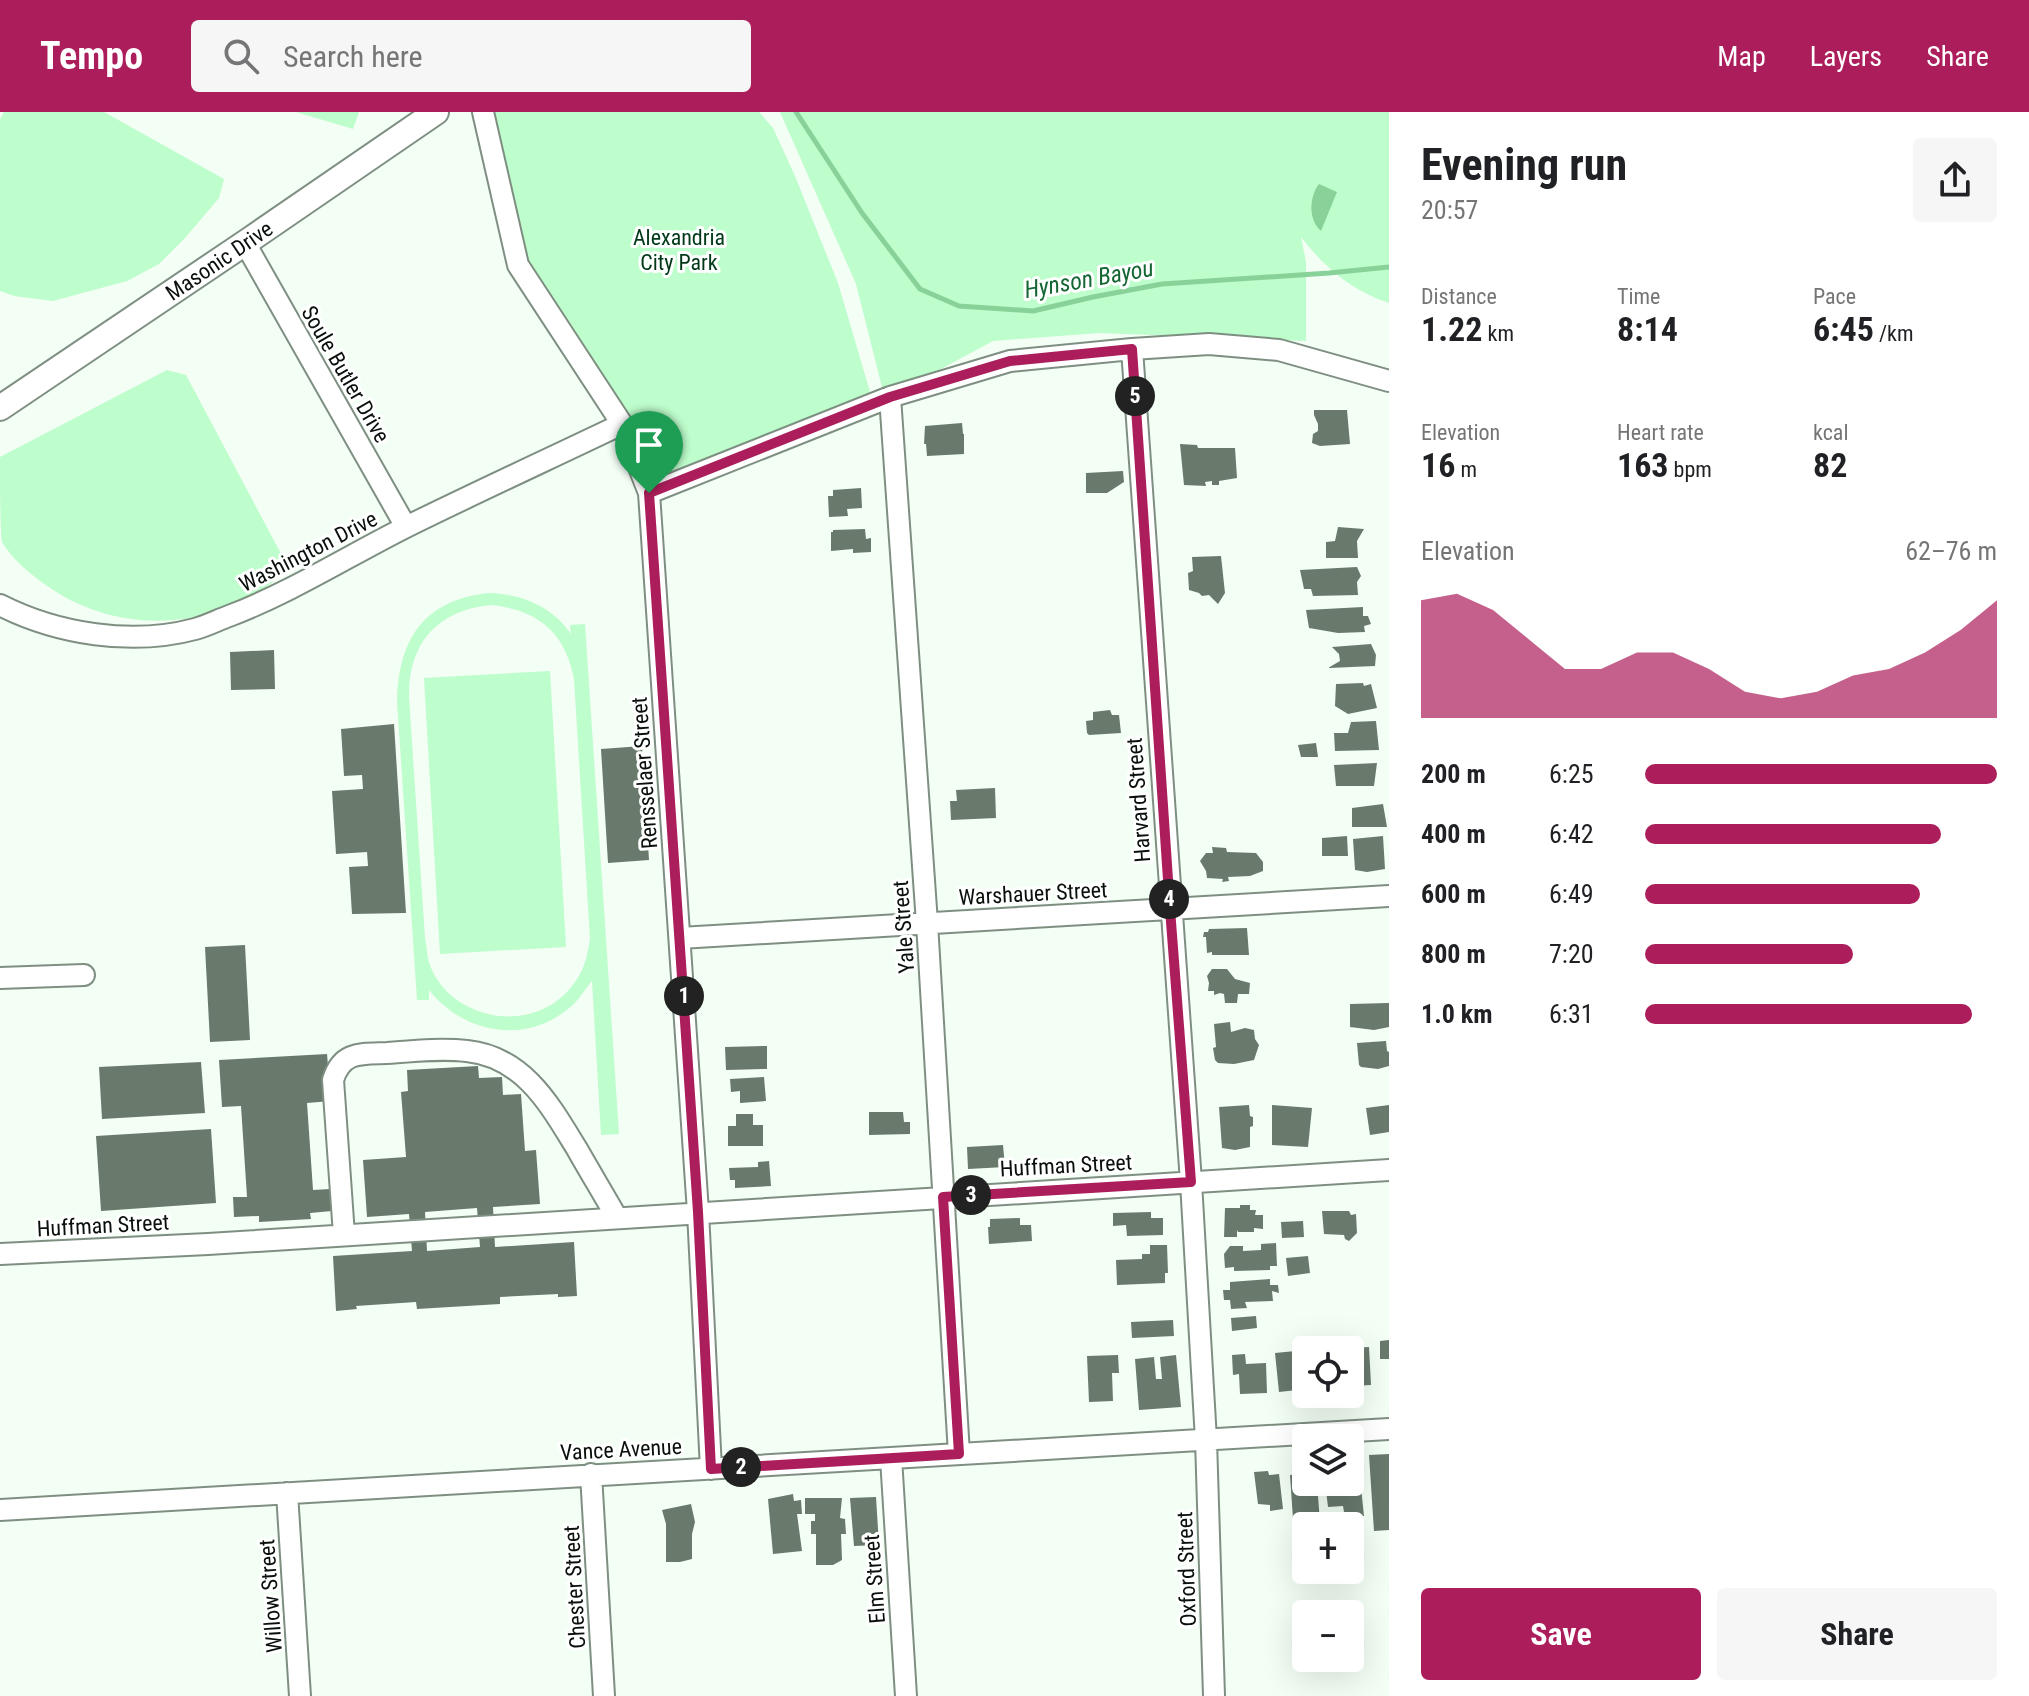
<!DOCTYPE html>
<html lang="en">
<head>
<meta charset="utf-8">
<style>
	:root { --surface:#fff; --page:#f6f6f6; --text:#202124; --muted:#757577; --accent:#ac1e5b }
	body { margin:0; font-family:"Roboto Condensed",sans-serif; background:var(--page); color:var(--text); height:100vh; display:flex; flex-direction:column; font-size:30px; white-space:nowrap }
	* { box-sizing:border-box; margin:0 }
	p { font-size:26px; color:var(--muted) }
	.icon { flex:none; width:44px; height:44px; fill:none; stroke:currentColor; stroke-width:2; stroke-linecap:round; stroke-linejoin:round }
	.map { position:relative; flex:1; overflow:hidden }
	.details { display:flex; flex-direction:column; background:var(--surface); width:640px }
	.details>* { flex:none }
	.controls { position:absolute; left:1292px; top:1224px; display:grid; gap:16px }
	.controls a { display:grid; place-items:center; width:72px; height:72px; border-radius:8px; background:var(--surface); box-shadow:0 8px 32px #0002; font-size:40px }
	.pin { position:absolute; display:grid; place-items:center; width:68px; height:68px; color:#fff; margin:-82px -34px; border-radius:50% 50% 50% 0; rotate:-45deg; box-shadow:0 0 8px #0007 }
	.pin .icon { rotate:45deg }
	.km { position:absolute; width:40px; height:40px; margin:-20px; border-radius:50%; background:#222; color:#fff; font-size:22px; line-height:40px; text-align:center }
	.round { display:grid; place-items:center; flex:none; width:84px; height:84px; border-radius:8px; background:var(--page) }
	.headline { display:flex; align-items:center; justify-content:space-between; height:136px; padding:0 32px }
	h1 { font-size:44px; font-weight:700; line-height:60px }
	.figures { display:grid; grid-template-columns:repeat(3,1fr); gap:12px; height:136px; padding:8px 32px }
	.figures div { display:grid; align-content:center }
	.figures b { font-size:34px; font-weight:700 }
	.figures small { font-size:22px; font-weight:400 }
	.figures p { font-size:22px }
	.chart { height:224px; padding:16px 32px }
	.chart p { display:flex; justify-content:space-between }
	.chart svg { width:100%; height:144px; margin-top:8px; fill:var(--accent); opacity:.7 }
	.action { display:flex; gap:16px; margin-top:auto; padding:16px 32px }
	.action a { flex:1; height:92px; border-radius:8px; background:var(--accent); color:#fff; font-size:32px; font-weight:700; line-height:92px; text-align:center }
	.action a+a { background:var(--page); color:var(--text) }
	ul { padding:0 32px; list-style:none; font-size:26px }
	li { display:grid; grid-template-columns:128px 96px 1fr; align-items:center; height:60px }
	li i { height:20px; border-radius:10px; background:var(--accent) }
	header { display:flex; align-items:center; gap:48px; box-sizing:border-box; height:112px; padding:0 40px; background:var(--accent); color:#fff }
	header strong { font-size:38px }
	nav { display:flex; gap:44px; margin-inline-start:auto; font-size:28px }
	.search { width:560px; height:72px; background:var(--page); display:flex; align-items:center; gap:20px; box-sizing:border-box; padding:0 28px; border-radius:8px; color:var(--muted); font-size:30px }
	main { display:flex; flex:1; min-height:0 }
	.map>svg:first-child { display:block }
	.green { fill:#befdcc; fill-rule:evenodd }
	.water { fill:#88d29a }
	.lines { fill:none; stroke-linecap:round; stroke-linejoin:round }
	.stream { stroke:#88d29a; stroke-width:5 }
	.building { fill:#69796c; fill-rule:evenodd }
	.minor-casing { stroke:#7e8f82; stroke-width:24 }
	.major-casing { stroke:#7e8f82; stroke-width:28 }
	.minor { stroke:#fff; stroke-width:20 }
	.major { stroke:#fff; stroke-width:24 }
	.route-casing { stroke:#fff; stroke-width:16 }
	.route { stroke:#ac1e5b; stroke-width:10 }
	.labels { text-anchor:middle; stroke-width:6; stroke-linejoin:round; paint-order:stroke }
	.park-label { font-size:22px; fill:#003917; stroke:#fff }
	.street-label { font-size:22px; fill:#09100b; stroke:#fff }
	.water-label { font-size:24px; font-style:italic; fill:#146634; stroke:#fff }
</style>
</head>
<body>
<header>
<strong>Tempo</strong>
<div class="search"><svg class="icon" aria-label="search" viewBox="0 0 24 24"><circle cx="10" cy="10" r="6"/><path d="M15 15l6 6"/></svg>Search here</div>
<nav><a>Map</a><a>Layers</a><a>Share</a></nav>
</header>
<main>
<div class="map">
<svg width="1389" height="1584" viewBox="0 0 1389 1584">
	<rect width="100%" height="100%" fill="#f3fef5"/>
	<!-- green -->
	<path class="green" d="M4 0H104L224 67 219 86 185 126 159 152 127 169 53 189 14 184 0 179V7Z
		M296 0H359L353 17Z
		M486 0H759L773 16 795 64 838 171 870 280 654 371 524 151Z
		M780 0H1389V191C1352 179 1324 155 1301 125L1306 150V229L1099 221 993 229 885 287 856 172Z
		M167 258 186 263 288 455C277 466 265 479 250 486 186 520 105 516 46 473 30 462 12 447 2 430 0 422 0 359 0 345Z
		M489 481C521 482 552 494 571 522L570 513 585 512 619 1022 601 1023 592 869C584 878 578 890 568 897 524 933 463 921 429 878V888H417L397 589C399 526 424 488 489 481ZM491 493C538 498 565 520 574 567L590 827C588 839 586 851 580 862 558 903 509 915 469 895 453 888 438 873 431 856 427 847 427 836 425 826L409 585C408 531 438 498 491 493Z
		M550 559 566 835 440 842 424 566Z"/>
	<!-- water -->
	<path class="water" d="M1319 72 1337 80 1321 119C1308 108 1309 85 1319 72Z"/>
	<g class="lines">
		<!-- stream -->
		<path class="stream" d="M796 0 862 101 920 177 959 194 1033 199 1093 185 1162 172 1329 161 1389 155"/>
	</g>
	<!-- building -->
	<path class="building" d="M1314 298H1347L1350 332 1320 334 1312 331 1313 322 1318 319V312L1314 303Z
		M962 311 963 322H964V342L927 344 926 332H924L925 314Z
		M1180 332 1197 333 1198 336H1235L1237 366 1219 369V373H1212V369L1205 370 1206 374 1184 373Z
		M1123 359 1124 370 1107 381H1086V361Z
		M861 376 862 396 847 397 848 404 829 405 828 384H833V378Z
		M1338 415 1364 417 1357 429 1358 446H1326V430L1335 429Z
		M865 417 866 427 871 426V440L853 441V437L831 439V420H833V418Z
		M1221 444 1225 481 1218 492 1209 483 1202 484 1199 481 1189 478 1188 461 1193 459 1192 445Z
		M1357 455 1361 464 1357 470 1358 483 1313 484 1311 477H1304L1300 458Z
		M1363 495V504H1368L1371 512 1364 514 1365 520 1338 521 1309 516 1306 498Z
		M1371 532 1376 543 1375 554 1328 556 1340 549 1339 542 1332 535Z
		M274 538 275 577 231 578 230 540Z
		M1363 571 1364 574 1371 572 1377 596 1348 602 1335 594 1336 572Z
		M1110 598 1112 603H1119L1121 621 1089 623 1087 621 1086 609 1093 608V600Z
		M1376 609 1379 638 1335 639 1334 621H1348L1351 610Z
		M394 612 406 801 352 802 349 755 368 754 367 740 336 742 332 679 363 677 362 663 344 664 341 617Z
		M1316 631 1318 645H1301L1298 633Z
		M642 634 649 748 608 751 601 637Z
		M1377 651 1374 674H1336L1334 653Z
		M995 676 996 706 951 708 950 689H957L956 678Z
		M1383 692 1387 715H1352V696Z
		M1347 724 1348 744H1322V726Z
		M1383 724 1385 757 1367 760 1355 758 1353 727Z
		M1212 735 1226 736 1227 740 1256 741 1263 750V759L1250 764 1228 765 1229 769 1222 770 1223 767 1207 766 1206 759 1200 749 1206 741H1213Z
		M1247 816 1249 843H1212V840L1207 841 1206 825H1203L1204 820H1208L1209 817Z
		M245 833 250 928 210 930 205 835Z
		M1212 857H1227L1235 867 1250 871 1249 882H1238L1237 891H1225L1224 882 1220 881 1214 883V879H1208L1209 871 1207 864Z
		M1389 891V915L1374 918 1350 915V892Z
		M1230 910 1231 920 1245 916 1254 918 1255 927 1259 933 1254 948 1234 952 1218 951 1215 948 1213 936 1216 935 1214 912Z
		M1386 929 1387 939 1389 940V954L1378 957 1361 955 1359 953 1357 931Z
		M767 934V957L726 958 725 935Z
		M327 942 331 989 307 991 313 1078 330 1077 332 1099 310 1101 311 1107 259 1110V1104L234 1105 233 1085H247L241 994 222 995 219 948Z
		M201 950 205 1001 102 1007 99 955Z
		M478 954 479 966 502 965 503 983 521 982 525 1039 536 1038 540 1092 493 1095 495 1135 574 1130 577 1184 558 1185V1182L500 1185V1192L417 1197 416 1190 356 1194 357 1197 336 1199 333 1144 412 1139 409 1102 367 1105 363 1048 406 1045 401 980 408 979 407 958ZM477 1096 480 1135 427 1139 425 1100Z
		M764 965 766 989 740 991V979L731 980 730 967Z
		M1249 993 1250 1004 1253 1005V1014L1250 1015V1035L1235 1038 1222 1036 1219 995Z
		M1272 993 1312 996 1308 1035 1272 1033Z
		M1389 993V1020L1370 1023 1366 996Z
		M869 1000H903L904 1010H910V1022L869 1023Z
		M736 1002H753V1013H763V1034H728V1014H736Z
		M211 1017 216 1091 101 1099 96 1024Z
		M1003 1033 1005 1055 968 1057 967 1035Z
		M769 1049 771 1074 735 1076V1068H730L729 1056 758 1055V1050Z
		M1240 1093H1250V1098H1256L1255 1103H1263V1117L1254 1116V1120H1238L1237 1118V1125H1224L1225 1096H1240Z
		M1322 1099H1349L1351 1103 1356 1102 1357 1121 1349 1129 1345 1127 1344 1123 1324 1122Z
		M1151 1100V1106H1163V1123L1127 1124 1126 1113 1113 1114V1101Z
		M1020 1106V1113H1031L1032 1129 989 1132 988 1115H990V1107Z
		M1303 1109 1304 1125 1282 1126 1281 1110Z
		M1276 1131 1277 1154H1270V1158L1234 1159V1155L1225 1156 1224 1142 1230 1134H1243V1139L1261 1138V1132Z
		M1150 1133H1167L1168 1161H1165V1171L1117 1173 1116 1148 1142 1147V1142H1150Z
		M1308 1144 1310 1161 1288 1164 1286 1146Z
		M1270 1167V1173H1278L1279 1181 1272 1179 1273 1189 1245 1190 1247 1196 1231 1197 1230 1188H1224L1223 1178H1230V1170Z
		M1256 1204 1257 1216 1232 1219 1231 1206Z
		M1173 1208 1174 1224 1132 1226 1131 1210Z
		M1389 1228V1247H1380V1229Z
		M1369 1235 1371 1273 1350 1274V1236Z
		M1306 1238V1277L1279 1280 1275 1241Z
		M1245 1242 1246 1252 1266 1251 1267 1281 1240 1282 1239 1262 1233 1263 1232 1243Z
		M1118 1243 1119 1261H1112L1113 1289 1089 1290 1087 1244Z
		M1176 1243 1181 1295 1139 1298 1135 1247 1154 1245 1156 1267H1162L1160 1245Z
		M1389 1342V1418L1374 1419 1369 1343Z
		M1268 1359 1269 1363 1279 1362 1283 1397 1270 1399V1393L1258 1392 1254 1360Z
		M1306 1362V1370H1321L1322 1372 1318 1384 1320 1410 1304 1411V1406L1293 1407 1290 1363Z
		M1360 1366 1364 1404 1345 1406 1343 1394 1328 1395 1325 1370H1350V1367Z
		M793 1382 794 1389 801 1388 802 1402H797L802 1439 773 1442 768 1387Z
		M876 1385 879 1433 854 1434 850 1386Z
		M805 1386H842L840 1406 845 1407 846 1422H841L842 1448 833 1453H816V1422H811V1409H815V1402H805Z
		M691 1392 695 1410 692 1422V1447L680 1450H666V1412L662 1398Z"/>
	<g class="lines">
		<!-- minor casing -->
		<g class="minor-casing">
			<path id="minor" d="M483 0 518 153 622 312 649 381 698 1100 711 1357
				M245 131 406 415
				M1132 237 1191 1070 1206 1328 1214 1584
				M890 285 927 811 959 1342
				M649 381 890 285 1010 249 1132 237 1209 232 1279 238 1389 269
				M0 493C57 522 132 534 195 517 206 514 218 508 229 504 292 480 348 444 408 414 479 379 551 346 622 312
				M680 826 1389 784
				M0 866 84 863
				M344 1123 333 968C342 939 361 942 387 941 413 939 441 936 467 939 524 945 550 993 577 1037 590 1060 604 1083 617 1106
				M0 1142 208 1132 1389 1058
				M891 1346 906 1584
				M591 1362 604 1584
				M287 1381 300 1584
				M0 1398 1389 1317"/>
		</g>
		<!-- major casing -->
		<g class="major-casing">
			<g id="major">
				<path id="s1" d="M0 296 245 131 436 0"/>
			</g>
		</g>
		<!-- minor -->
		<use href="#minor" class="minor"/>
		<!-- major -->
		<use href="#major" class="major"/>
	</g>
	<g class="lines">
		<!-- route casing -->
		<g class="route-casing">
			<path id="route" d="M1132 237 1170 797 1191 1070 943 1085 959 1342 711 1357 698 1100 649 381 890 285 1010 249Z"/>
		</g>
		<!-- route -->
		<use href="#route" class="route"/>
	</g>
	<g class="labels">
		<!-- park labels -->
		<g class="park-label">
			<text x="679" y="133">Alexandria<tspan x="679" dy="25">City Park</tspan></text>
		</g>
		<!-- street labels -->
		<g class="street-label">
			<text dy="8" stroke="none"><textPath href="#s1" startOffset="264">Masonic Drive</textPath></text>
			<text transform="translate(346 262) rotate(60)" y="8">Soule Butler Drive</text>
			<text transform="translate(308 439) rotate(-27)" y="8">Washington Drive</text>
			<text transform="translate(644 661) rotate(-94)" y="8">Rensselaer Street</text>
			<text transform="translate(1138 688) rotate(-94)" y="8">Harvard Street</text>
			<text transform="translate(1033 781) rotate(-3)" y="8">Warshauer Street</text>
			<text transform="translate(903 815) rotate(-94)" y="8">Yale Street</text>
			<text transform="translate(1066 1053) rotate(-3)" y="8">Huffman Street</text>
			<text transform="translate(103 1113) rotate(-3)" y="8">Huffman Street</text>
			<text transform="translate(621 1337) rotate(-3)" y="8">Vance Avenue</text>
			<text transform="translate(1186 1457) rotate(-92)" y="8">Oxford Street</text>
			<text transform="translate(874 1467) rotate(-94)" y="8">Elm Street</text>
			<text transform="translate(574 1475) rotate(-93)" y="8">Chester Street</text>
			<text transform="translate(270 1484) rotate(-94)" y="8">Willow Street</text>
		</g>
		<!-- water labels -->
		<g class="water-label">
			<text transform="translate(1089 167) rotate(-10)" y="8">Hynson Bayou</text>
		</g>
	</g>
</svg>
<div class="controls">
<a><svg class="icon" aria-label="locate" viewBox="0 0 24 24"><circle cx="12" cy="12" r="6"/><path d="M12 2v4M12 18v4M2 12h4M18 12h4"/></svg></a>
<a><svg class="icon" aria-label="layers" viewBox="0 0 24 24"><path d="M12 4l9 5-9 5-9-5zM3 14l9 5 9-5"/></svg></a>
<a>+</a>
<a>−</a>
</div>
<div class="pin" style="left:649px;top:381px;background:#1e9e55"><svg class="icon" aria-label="arrive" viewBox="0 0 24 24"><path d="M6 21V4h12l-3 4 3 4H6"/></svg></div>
<b class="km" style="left:684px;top:884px">1</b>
<b class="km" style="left:741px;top:1355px">2</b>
<b class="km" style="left:971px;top:1083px">3</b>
<b class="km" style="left:1169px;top:787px">4</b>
<b class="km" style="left:1135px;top:284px">5</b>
</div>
<section class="details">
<div class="headline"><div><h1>Evening run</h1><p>20:57</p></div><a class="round"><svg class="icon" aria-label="share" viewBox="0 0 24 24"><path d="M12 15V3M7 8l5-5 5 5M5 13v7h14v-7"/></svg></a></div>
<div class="figures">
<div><p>Distance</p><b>1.22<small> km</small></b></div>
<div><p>Time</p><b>8:14</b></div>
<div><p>Pace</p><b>6:45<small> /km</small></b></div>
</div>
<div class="figures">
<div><p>Elevation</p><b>16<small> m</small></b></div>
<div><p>Heart rate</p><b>163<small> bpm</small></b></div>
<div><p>kcal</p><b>82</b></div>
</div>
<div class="chart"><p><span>Elevation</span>62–76 m</p>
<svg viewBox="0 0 160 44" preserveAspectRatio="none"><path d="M0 44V8L10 6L20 11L30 20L40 29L50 29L60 24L70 24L80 29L90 36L100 38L110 36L120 31L130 29L140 24L150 17L160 8V44z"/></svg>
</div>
<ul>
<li><b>200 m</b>6:25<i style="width:100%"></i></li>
<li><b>400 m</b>6:42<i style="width:84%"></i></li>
<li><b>600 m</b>6:49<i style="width:78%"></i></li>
<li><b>800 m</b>7:20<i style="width:59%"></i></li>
<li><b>1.0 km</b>6:31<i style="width:93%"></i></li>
</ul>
<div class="action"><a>Save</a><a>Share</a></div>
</section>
</main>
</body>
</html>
